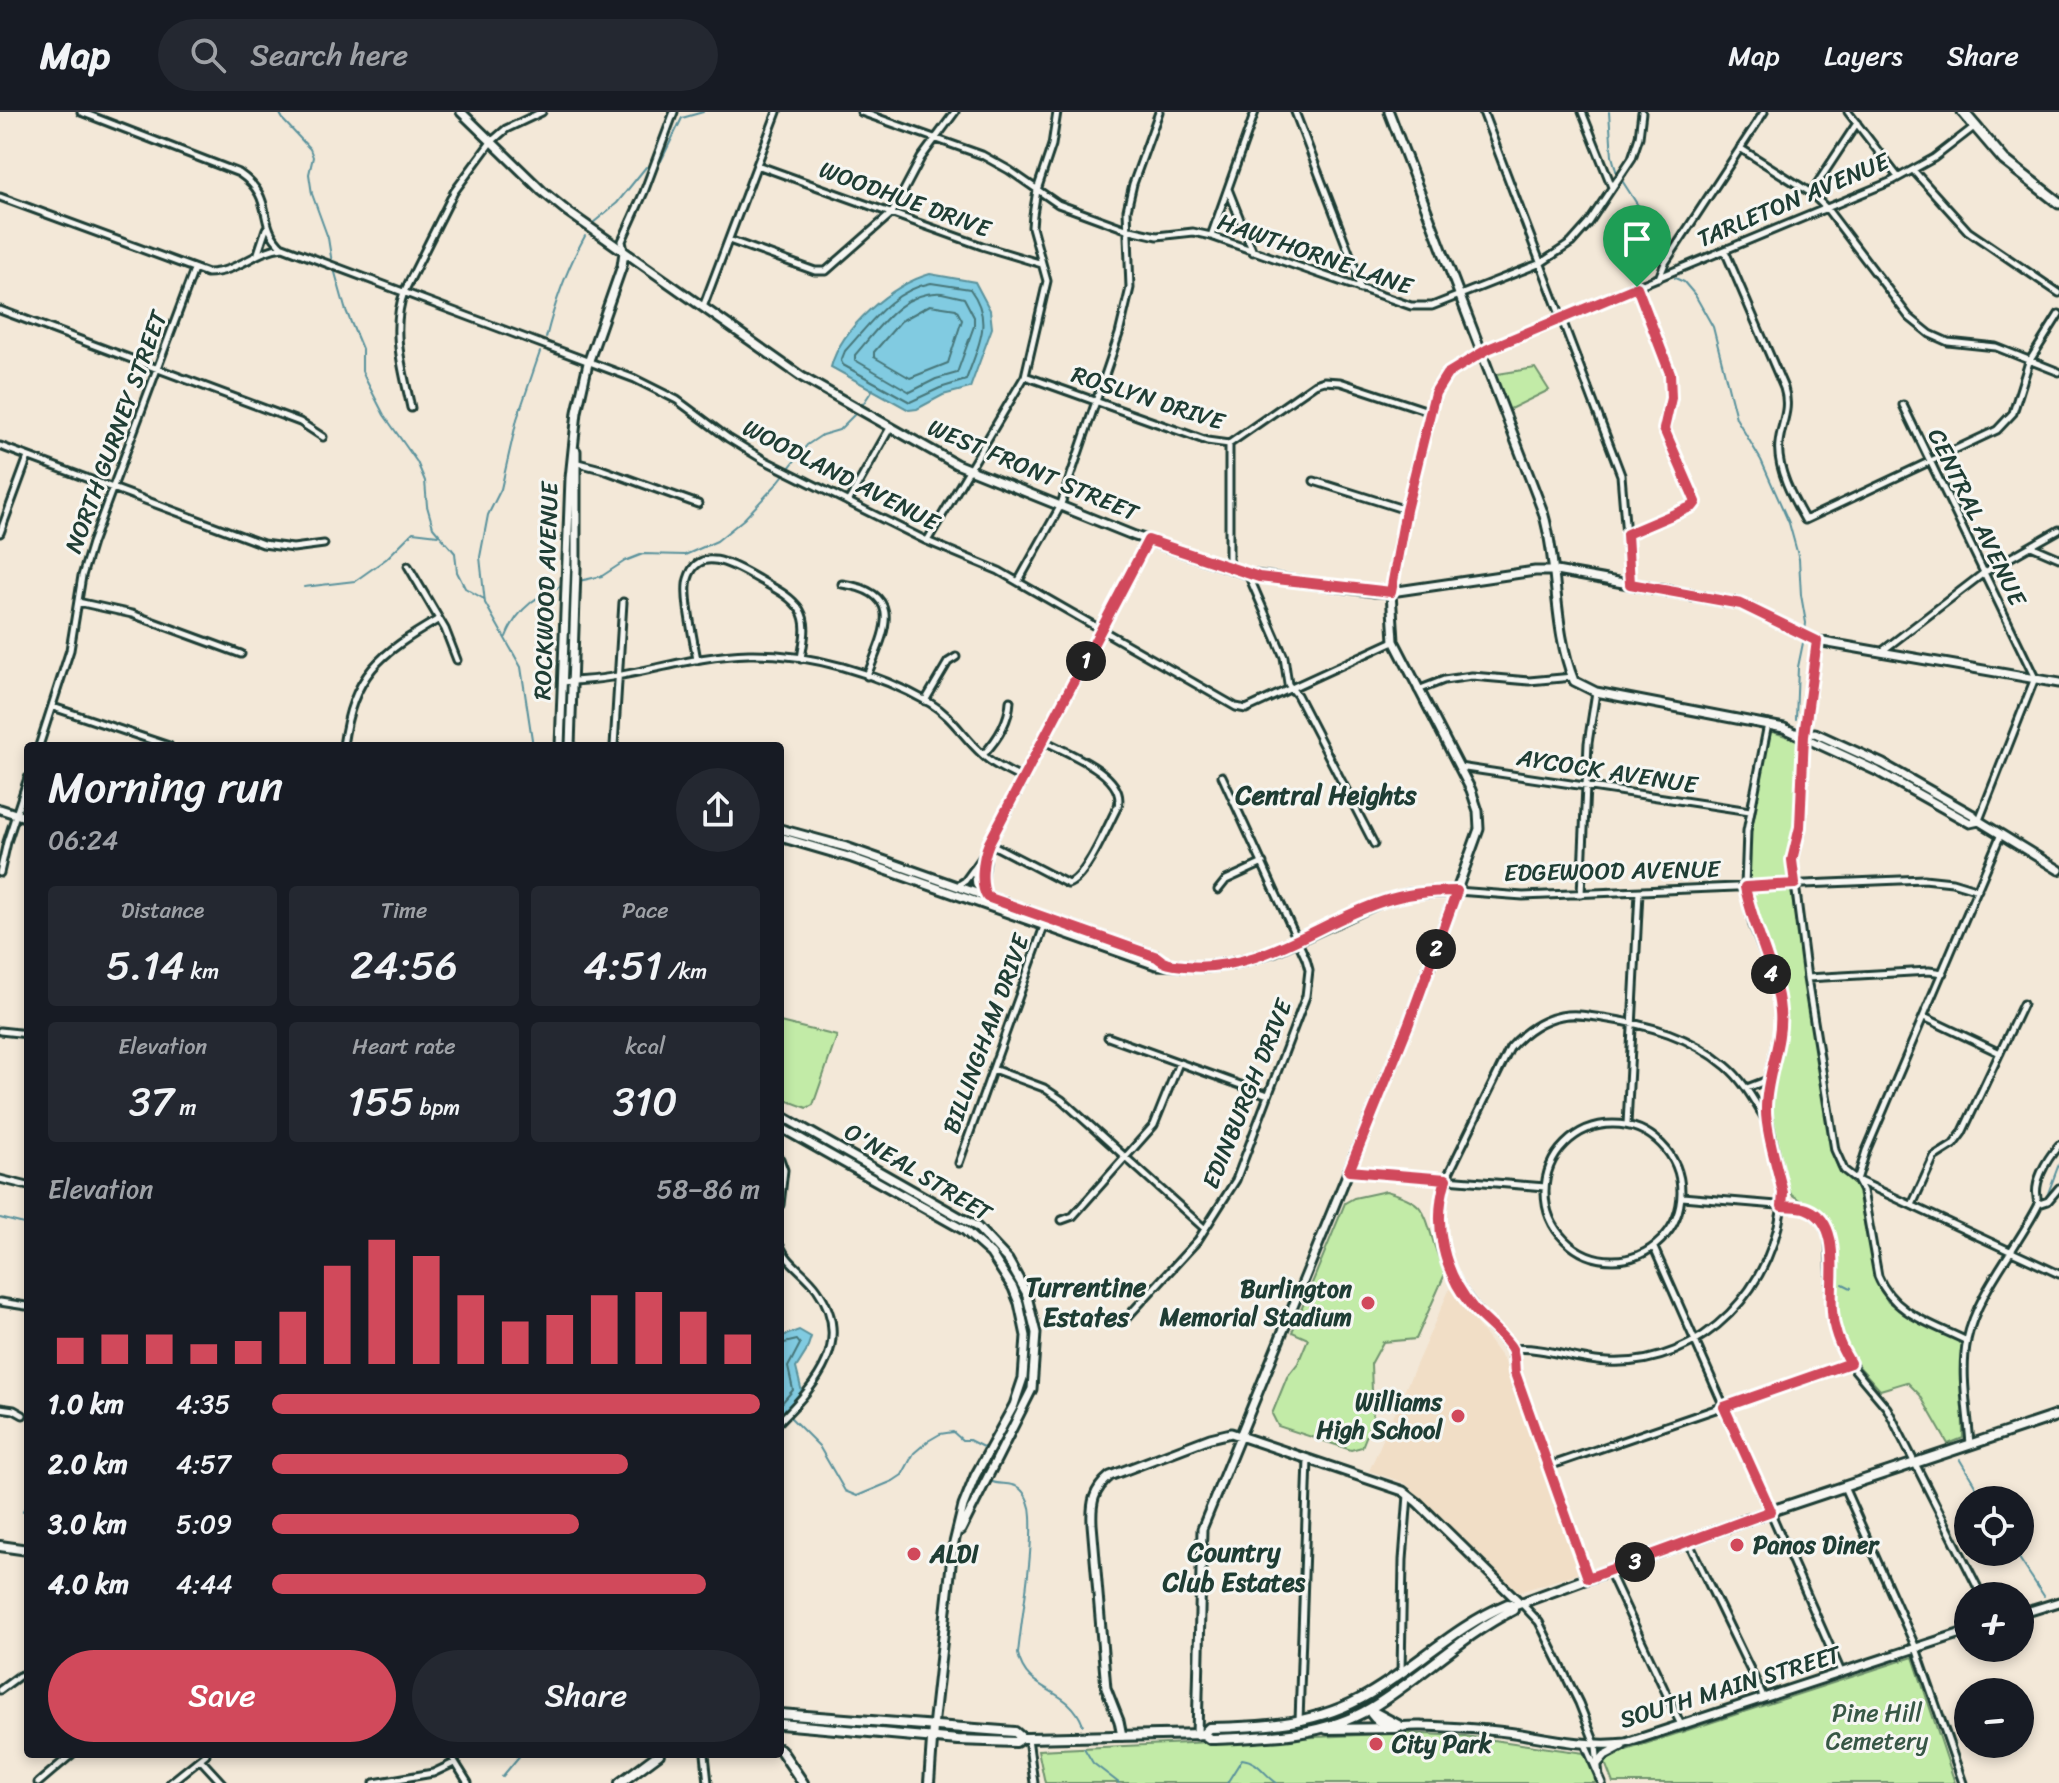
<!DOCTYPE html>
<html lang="en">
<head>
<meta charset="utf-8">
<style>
	:root { --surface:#171b24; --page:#242831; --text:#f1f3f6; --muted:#9ea1a6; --line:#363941; --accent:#d1495b }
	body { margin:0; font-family:Sriracha,sans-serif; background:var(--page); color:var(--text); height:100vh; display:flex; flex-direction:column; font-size:30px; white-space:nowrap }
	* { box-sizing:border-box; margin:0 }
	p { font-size:26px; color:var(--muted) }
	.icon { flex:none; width:44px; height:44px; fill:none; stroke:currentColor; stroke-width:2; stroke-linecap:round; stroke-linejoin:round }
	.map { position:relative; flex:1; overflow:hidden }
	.details { position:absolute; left:24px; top:630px; width:760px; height:1016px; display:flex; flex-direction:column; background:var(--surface); border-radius:8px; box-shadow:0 4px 12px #0003 }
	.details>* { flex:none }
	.controls { position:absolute; left:1954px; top:1374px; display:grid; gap:16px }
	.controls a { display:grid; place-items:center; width:80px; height:80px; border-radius:50%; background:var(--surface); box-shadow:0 4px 12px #0003; font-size:40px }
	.pin { position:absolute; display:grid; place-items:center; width:68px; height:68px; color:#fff; margin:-82px -34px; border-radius:50% 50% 50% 0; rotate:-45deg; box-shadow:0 0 8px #0007 }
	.pin .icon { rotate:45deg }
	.km { position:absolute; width:40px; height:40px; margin:-20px; border-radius:50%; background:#222; color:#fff; font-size:22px; line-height:40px; text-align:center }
	.round { display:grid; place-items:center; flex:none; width:84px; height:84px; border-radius:42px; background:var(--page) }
	.overview { display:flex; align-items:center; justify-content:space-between; height:136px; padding:0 24px }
	h1 { font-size:44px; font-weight:600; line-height:60px }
	.metrics { display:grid; grid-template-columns:repeat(3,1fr); gap:12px; height:136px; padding:8px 24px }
	.metrics div { display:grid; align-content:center; border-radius:8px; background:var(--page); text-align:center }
	.metrics b { font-size:40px; font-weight:600 }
	.metrics small { font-size:22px; font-weight:400 }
	.metrics p { font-size:22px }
	.chart { height:224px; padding:16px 24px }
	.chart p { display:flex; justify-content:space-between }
	.chart svg { width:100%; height:144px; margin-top:8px; stroke:var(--accent); stroke-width:6 }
	.primary-button { display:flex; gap:16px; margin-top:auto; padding:16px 24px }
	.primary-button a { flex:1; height:92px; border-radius:48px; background:var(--accent); color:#fff; font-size:32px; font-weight:600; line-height:92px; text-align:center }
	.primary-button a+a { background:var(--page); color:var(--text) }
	ul { padding:0 24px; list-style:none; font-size:26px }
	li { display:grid; grid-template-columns:128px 96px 1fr; align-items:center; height:60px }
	li i { height:20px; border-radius:10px; background:var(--accent) }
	header { display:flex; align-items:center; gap:48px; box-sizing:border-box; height:112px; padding:0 40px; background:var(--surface); border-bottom:2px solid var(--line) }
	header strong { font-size:38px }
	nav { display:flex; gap:44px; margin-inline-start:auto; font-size:28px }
	.search { width:560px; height:72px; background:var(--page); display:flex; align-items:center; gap:20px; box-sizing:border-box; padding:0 28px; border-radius:44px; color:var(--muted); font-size:30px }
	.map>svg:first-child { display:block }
	.built { fill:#f1dec6 }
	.green { fill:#c2eba7; stroke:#70946e; stroke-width:2 }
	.water { fill:#81cbe1; stroke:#5a929c; stroke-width:2 }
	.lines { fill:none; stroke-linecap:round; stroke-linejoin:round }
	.shore { stroke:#467679; stroke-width:2 }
	.stream { stroke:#5a929c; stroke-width:2 }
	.minor-casing { stroke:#1f3d34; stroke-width:11 }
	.tertiary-casing { stroke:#1f3d34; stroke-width:13 }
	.secondary-casing { stroke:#1f3d34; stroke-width:14 }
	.primary-casing { stroke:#1f3d34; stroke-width:14 }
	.trunk-casing { stroke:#1f3d34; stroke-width:15 }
	.minor { stroke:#f6f6f2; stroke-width:5 }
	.tertiary { stroke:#f6f6f2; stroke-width:7 }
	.secondary { stroke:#f6f6f2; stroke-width:8 }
	.primary { stroke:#f6f6f2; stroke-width:8 }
	.trunk { stroke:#f6f6f2; stroke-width:9 }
	.route-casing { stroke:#fff; stroke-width:16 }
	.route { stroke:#d1495b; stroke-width:10 }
	.poi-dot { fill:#d1495b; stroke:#f6f6f2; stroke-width:3 }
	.labels { text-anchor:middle; stroke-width:6; stroke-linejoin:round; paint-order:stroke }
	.street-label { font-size:24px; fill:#1f3d34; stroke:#f6f6f2 }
	.poi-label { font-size:24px; font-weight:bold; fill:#1f3d34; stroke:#f6f6f2; text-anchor:start }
	.park-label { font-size:24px; fill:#375745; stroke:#f6f6f2 }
	.neighbourhood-label { font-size:26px; font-weight:bold; fill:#1f3d34; stroke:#f6f6f2 }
</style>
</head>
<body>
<header>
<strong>Map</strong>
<div class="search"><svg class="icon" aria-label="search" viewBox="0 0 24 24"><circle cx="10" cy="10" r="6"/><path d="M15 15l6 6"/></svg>Search here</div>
<nav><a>Map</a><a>Layers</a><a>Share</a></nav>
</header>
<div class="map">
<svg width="2059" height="1671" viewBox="0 0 2059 1671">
	<rect width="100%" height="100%" fill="#f3e8d8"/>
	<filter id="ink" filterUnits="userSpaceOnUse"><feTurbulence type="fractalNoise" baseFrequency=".0125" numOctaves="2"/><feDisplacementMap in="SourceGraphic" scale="16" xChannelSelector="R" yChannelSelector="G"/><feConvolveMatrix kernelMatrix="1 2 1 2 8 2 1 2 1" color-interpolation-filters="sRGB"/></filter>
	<g filter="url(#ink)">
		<!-- built -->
		<path class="built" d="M1450 1176 1505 1250 1579 1461 1519 1480 1405 1371 1369 1359Z"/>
		<!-- green -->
		<path class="green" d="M1535 256 1549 278 1504 300 1491 263Z
			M1769 619 1799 628 1795 712 1788 742V768L1748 771 1744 743Z
			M1791 778 1831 1036 1838 1056 1857 1075 1875 1165 1888 1190 1920 1211 1962 1231 1963 1326 1948 1332 1920 1283 1907 1270 1880 1278 1854 1249 1840 1223 1835 1191 1836 1153 1833 1128 1825 1107 1790 1081 1784 1067 1770 1005V989L1783 914 1784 890 1755 814 1749 780Z
			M780 910 837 924 813 993 807 996 780 986Z
			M1386 1079C1424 1089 1424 1098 1434 1132 1437 1142 1442 1152 1445 1162L1416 1227 1383 1230 1371 1252 1373 1307 1362 1335 1351 1338 1278 1314 1272 1302 1287 1265 1298 1251 1308 1227 1292 1220 1345 1091 1354 1086Z
			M1913 1545 1955 1671H1613L1604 1648 1608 1644Z
			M1403 1621 1465 1624 1584 1641 1600 1671H1045L1038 1638Z"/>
		<!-- water -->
		<path class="water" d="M930 162 975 170 990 198 992 216 970 276 943 283 917 297 909 298 831 255C841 216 891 173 930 162Z
			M799 1218 811 1225 806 1240 796 1256 802 1280 780 1305V1225Z"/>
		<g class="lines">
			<!-- shore -->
			<path class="shore" d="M931 171 970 177C994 209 978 234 966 268L940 276 910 290 843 253 841 249 845 239C871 211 891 179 931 171Z
				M942 181 964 186 974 205V214L957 261 936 267 910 280 855 248V243C878 217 902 178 942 181Z
				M930 193 956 197 962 208 948 251 910 266 874 245V240L901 209Z
				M780 1232 797 1228 800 1232 788 1255 793 1278 780 1293"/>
			<!-- stream -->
			<path class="stream" d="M279 0 284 9 310 37 313 45 309 62 312 82 328 126 332 151
				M1609 0 1612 44 1617 62
				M661 49 682 6 703 0
				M1621 67 1639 95 1663 108
				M593 111 617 91 646 55
				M334 157 345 196 362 237V259L366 268 384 303 417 350 425 369 427 394 433 415 455 441 457 460 465 476 484 487
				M1675 166 1684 170 1695 183 1713 215 1736 306 1761 348 1789 411 1799 447 1801 483 1806 511 1805 520
				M546 226C555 190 567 156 585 124
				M861 295 873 277
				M579 469 602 464 625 449 643 442 685 443 717 429 744 407 775 374 807 333 822 323 839 318 857 300
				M304 475 355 469 386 447 413 420 438 423
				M506 525C517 496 542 478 572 471
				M1796 607 1798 555 1804 526
				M533 634 521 555 485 491 480 445 488 403 501 377 517 307 540 240
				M2047 1084 2059 1052
				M0 1106 28 1113
				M1843 1172 1851 1176
				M787 1302 819 1334 845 1379 857 1384 893 1369 902 1363 914 1341 928 1329 940 1322 953 1320 962 1328H969L985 1336
				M1960 1348 1984 1388
				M990 1369C1000 1374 1010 1369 1019 1376 1027 1382 1031 1395 1031 1404 1033 1445 1022 1501 1018 1542 1027 1583 1068 1573 1083 1613
				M23 1400 28 1388
				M2015 1440 2044 1484
				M1084 1636 1093 1651 1119 1671
				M502 1665 521 1642
				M1227 1671 1242 1647C1259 1649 1264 1663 1277 1671"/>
			<!-- minor casing -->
			<g class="minor-casing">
				<path id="minor" d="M81 0 239 61C277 87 255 110 282 135
					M861 0 982 43 1009 58 1058 92 1126 117 1157 124 1193 120 1211 124 1411 194H1432L1541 151 1571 131 1588 112 1632 46 1639 25 1642 0
					M1295 0 1357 161 1360 177
					M1483 0 1621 363 1630 472
					M1582 0 1612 75
					M1848 0 1898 65
					M1740 36 1811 81 1827 97 1909 205 1930 222 1948 230 1996 235 2059 260
					M757 53 982 134 1042 152
					M1913 58 1968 119 2059 181
					M1228 77 1253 140
					M1811 81 1857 11
					M0 85 207 161C237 161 255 138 283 135L635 267 677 288 728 326 764 348 927 429 999 459 1236 595 1246 597 1394 529
					M1211 124 1255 0
					M729 128 815 159H826L892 101 921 46 955 0
					M624 139 622 129 644 80 674 0
					M1725 139 1784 276C1791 298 1781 311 1779 331 1776 356 1793 387 1805 408L1997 318 2013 301 2029 250 2059 202
					M258 141 266 117
					M1659 166 1665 151 1764 0
					M703 195 777 0
					M0 198 300 310 323 325
					M1025 264 1207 329 1229 332 1315 272 1324 269 1340 270 1431 300
					M1903 293 2035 566 1979 708
					M411 296C403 257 390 219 404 180L454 80 491 30 506 17 542 0
					M1229 332V456
					M0 334 263 432 293 436 324 432
					M574 350 601 357 698 392
					M1314 369 1406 398
					M848 390 890 316
					M0 421 28 345
					M1627 422 1693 394 1696 390 1664 317 1671 286 1670 261 1637 175
					M927 429 1025 264 1047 169 1032 115 1033 103 1037 78 1052 33 1057 0
					M2031 434 2059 446
					M408 454 445 517 457 548
					M1248 462 1284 545 1288 572 1297 583 1374 732
					M1018 470 1060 395 1119 222 1130 176 1127 98 1133 72 1159 0
					M842 472C908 481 883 522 867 564
					M1391 480 1406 398 1435 281 1447 262 1488 237 1546 212 1892 69 1934 46 1974 15
					M78 490 132 502 241 542
					M1817 529 1804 623 1800 715 1792 748 1807 866 1835 1038 1844 1058 1857 1068 1863 1079 1878 1164C1893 1202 1933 1212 1967 1229
					M1881 540 1985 460 2059 418
					M697 548C694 529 683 483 688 467 699 429 740 457 760 468 774 476 791 484 800 498 809 513 803 531 801 547
					M562 570C581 568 599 568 617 564 661 556 704 543 749 542 810 541 877 561 930 591 952 604 963 625 982 642 993 653 1009 660 1023 667
					M1418 578 1444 568 1472 564 1529 569 1573 565
					M925 589 948 550 956 545
					M53 595 169 634
					M39 634 70 538 82 464 92 431 194 158
					M343 634C353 562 379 542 439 507
					M614 634 623 490
					M983 643C997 628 1009 610 1010 589
					M1459 655 1750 699
					M2001 722 1866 1039 1857 1068 2059 1162
					M989 731 1068 772C1086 767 1108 712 1118 694 1127 663 1066 640 1044 629
					M0 761 7 730 28 666
					M957 774 965 769 973 758
					M982 776 986 749 984 743
					M1218 778 1226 768 1263 751
					M1457 779 1523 784 1924 767 1952 770 1978 778
					M1581 782 1588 631 1596 580
					M986 783 976 773 974 757 984 743 1148 428
					M1807 866 1929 859 1943 861
					M1924 905 2000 941
					M0 919 28 922
					M1108 925 1268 983
					M993 957 1044 976 1062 988 1205 1117
					M1747 976 1768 968
					M1766 1008C1754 989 1744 969 1726 954 1690 924 1650 913 1603 906 1589 904 1575 901 1561 904 1541 908 1523 921 1510 936L1446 1067C1423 1141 1464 1187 1512 1237 1545 1234 1576 1249 1608 1250 1704 1255 1778 1172 1783 1081L1766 997 1768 968 1780 915V897L1776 873 1753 813 1745 775 1747 719 1768 612
					M1545 1080a68 68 0 1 1 136 0a68 68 0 1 1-136 0Z
					M1627 1013 1639 780
					M780 1047 784 1058 780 1093
					M959 1051 1047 806
					M1349 1059 1545 1075
					M0 1067 28 1074
					M1682 1085 1800 1095 1807 1097 1821 1108 1829 1125 1832 1203 1839 1233 1855 1258 1887 1296 1982 1484
					M2039 1092C2030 1073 2047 1047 2059 1033
					M1912 1093 1934 1045 1953 1033 1962 1021 2023 892
					M1062 1108 1073 1104 1154 1013 1179 951
					M780 1134C788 1152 806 1161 817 1177 854 1229 817 1272 780 1309
					M1654 1136 1841 1560
					M0 1190 26 1194
					M1122 1211 1198 1128 1236 1068 1306 884 1309 858 1306 847 1222 664
					M1512 1237 1515 1261 1588 1466
					M0 1296 14 1298 23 1303
					M1970 1333C1968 1300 1960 1261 1967 1228 1977 1180 2018 1135 2039 1092L2048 1089 2059 1076
					M1549 1354 1850 1251
					M1844 1375 1916 1536 1963 1671
					M1688 1429 1764 1586
					M1609 1459 1681 1613
					M1521 1491 1539 1510 1579 1591 1596 1634 1599 1666
					M1401 1560 1403 1448 1408 1383
					M0 1578 19 1564 28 1561
					M1299 1609 1308 1347
					M1028 1626 1034 1671
					M1585 1632 1602 1671
					M450 1642 468 1671
					M705 1642 708 1671
					M200 1647 222 1671
					M38 1671 72 1642
					M170 1671 206 1642
					M374 1671 433 1661 454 1651"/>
			</g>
			<!-- tertiary casing -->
			<g class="tertiary-casing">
				<path id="tertiary" d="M461 0 542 79 568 100 802 265 956 352 1135 424 1248 462 1375 480H1391L1535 459H1556L1741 492 1817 529 2059 571
					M1389 0 1543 400C1559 455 1553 518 1574 569L1596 580 1784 616 1877 659 1970 711 1979 709
					M1804 623 1815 621 1883 652 1973 703 1979 709 2059 758
					M560 634 570 366 577 300 588 251 622 154 624 140
					M570 634 576 458V339
					M0 697 28 706
					M780 717 846 735 1157 845 1163 851
					M780 725 852 746 1156 853 1207 855 1240 850 1275 839 1381 790 1409 782 1457 779
					M780 1003 977 1115 1008 1148 1026 1180 1036 1221 1032 1277 961 1418
					M780 1015 964 1118 991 1142 1013 1176 1019 1191 1026 1224 1023 1266 1014 1293 975 1364 963 1394 953 1435 933 1615
					M2020 1502 2059 1490
					M1371 1598V1602C1384 1620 1403 1613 1422 1614 1455 1615 1488 1617 1521 1622 1556 1628 1590 1635 1626 1631L1968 1519
					M1371 1598 1403 1615
					M1197 1623 1202 1417 1409 911 1479 717 1478 699 1471 678 1394 529 1391 480
					M1122 1624 1119 1609 1106 1576 1092 1412C1091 1391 1093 1378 1110 1364L1210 1326 1231 1321 1403 1379 1417 1390 1520 1491
					M1598 1651 1605 1643 1622 1634"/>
			</g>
			<!-- secondary casing -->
			<g class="secondary-casing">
				<path id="secondary" d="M780 1637 803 1671
					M929 1671 933 1615"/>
			</g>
			<!-- primary casing -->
			<g class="primary-casing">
				<path id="primary" d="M0 1434 28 1438
					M780 1602 1015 1620 1022 1626H1028L1203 1622 1210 1627C1266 1625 1322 1625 1371 1596 1421 1566 1461 1524 1513 1498V1494
					M780 1612 958 1628 1016 1630 1022 1626
					M1327 1617 1396 1616
					M1203 1622 1209 1616C1266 1615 1319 1612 1369 1582 1417 1554 1456 1514 1508 1492L1513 1494 1771 1399 2059 1303
					M620 1671 659 1642"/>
			</g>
			<!-- trunk casing -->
			<g class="trunk-casing">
				<path id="trunk" d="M1963 0 2004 48 2059 91"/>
			</g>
			<!-- minor -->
			<use href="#minor" class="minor"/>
			<!-- tertiary -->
			<use href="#tertiary" class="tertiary"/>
			<!-- secondary -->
			<use href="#secondary" class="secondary"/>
			<!-- primary -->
			<use href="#primary" class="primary"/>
			<!-- trunk -->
			<use href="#trunk" class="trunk"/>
		</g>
	</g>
	<g class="lines" filter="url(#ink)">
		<!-- route casing -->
		<g class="route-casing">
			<path id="route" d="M1637 175 1670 261 1671 286 1664 317 1696 390 1693 394 1627 422 1630 472 1741 492 1817 529 1804 623 1800 715 1792 748 1795 772 1745 775C1753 817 1777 860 1780 899 1783 931 1766 964 1766 996 1765 1017 1778 1058 1783 1081L1782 1094C1790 1095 1799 1094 1807 1097 1844 1112 1829 1169 1832 1199 1833 1219 1840 1235 1850 1251L1724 1295 1771 1399 1588 1466 1515 1261C1514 1254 1515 1243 1512 1237 1505 1224 1483 1208 1473 1196 1443 1160 1432 1112 1446 1067L1349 1059 1409 911 1457 779C1432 779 1408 781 1384 789 1316 811 1260 861 1185 854 1174 853 1165 853 1157 845L987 785C979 772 983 745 989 731L1148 428 1259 465 1391 480 1406 398 1435 281 1447 262 1488 237Z"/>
		</g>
		<!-- route -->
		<use href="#route" class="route"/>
	</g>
	<!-- markers -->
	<g class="poi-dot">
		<circle cx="1368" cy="1191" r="8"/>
		<circle cx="1458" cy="1304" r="8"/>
		<circle cx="1737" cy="1433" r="8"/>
		<circle cx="914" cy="1442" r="8"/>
		<circle cx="1376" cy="1632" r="8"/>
	</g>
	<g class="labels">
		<!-- street labels -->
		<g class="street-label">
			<text transform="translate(905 87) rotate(20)" y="8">WOODHUE DRIVE</text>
			<text transform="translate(1793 88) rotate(-23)" y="8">TARLETON AVENUE</text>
			<text transform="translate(1315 142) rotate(19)" y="8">HAWTHORNE LANE</text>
			<text transform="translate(1148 286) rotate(18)" y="8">ROSLYN DRIVE</text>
			<text transform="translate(116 320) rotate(-70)" y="8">NORTH GURNEY STREET</text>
			<text transform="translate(1033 358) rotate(23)" y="8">WEST FRONT STREET</text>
			<text transform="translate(841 363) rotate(27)" y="8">WOODLAND AVENUE</text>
			<text transform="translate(1977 405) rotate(64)" y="8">CENTRAL AVENUE</text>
			<text transform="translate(546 479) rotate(-88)" y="8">ROCKWOOD AVENUE</text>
			<text transform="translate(1607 659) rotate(9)" y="8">AYCOCK AVENUE</text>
			<text transform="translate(1612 759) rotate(-1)" y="8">EDGEWOOD AVENUE</text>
			<text transform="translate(986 922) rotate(-70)" y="8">BILLINGHAM DRIVE</text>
			<text transform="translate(1247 982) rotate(-68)" y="8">EDINBURGH DRIVE</text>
			<text transform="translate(918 1060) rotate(31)" y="8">O'NEAL STREET</text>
			<text transform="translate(1730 1575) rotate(-17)" y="8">SOUTH MAIN STREET</text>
		</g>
		<!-- poi labels -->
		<g class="poi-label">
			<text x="1352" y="1185" text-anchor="end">Burlington<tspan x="1352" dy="28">Memorial Stadium</tspan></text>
			<text x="1442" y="1298" text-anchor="end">Williams<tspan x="1442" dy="28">High School</tspan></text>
			<text x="1753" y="1441">Panos Diner</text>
			<text x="930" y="1450">ALDI</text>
			<text x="1392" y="1640">City Park</text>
		</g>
		<!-- park labels -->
		<g class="park-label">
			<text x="1877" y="1609">Pine Hill<tspan x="1877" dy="28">Cemetery</tspan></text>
		</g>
		<!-- neighbourhood labels -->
		<g class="neighbourhood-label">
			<text x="1326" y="692">Central Heights</text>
			<text x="1086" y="1184">Turrentine<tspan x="1086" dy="30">Estates</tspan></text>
			<text x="1234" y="1449">Country<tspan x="1234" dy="30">Club Estates</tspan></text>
		</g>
	</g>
</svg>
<div class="controls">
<a><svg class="icon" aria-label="locate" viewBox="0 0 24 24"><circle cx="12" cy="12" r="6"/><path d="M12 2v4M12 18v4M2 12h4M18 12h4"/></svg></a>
<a>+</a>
<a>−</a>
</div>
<div class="pin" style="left:1637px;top:175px;background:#1e9e55"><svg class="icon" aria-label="arrive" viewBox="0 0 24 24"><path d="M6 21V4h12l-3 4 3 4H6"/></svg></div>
<b class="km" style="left:1086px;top:549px">1</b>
<b class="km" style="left:1436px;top:837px">2</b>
<b class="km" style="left:1635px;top:1450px">3</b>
<b class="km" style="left:1771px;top:862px">4</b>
<section class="details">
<div class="overview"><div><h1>Morning run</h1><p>06:24</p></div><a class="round"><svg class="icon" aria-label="share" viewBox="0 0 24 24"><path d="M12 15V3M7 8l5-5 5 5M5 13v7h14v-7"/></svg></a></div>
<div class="metrics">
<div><p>Distance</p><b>5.14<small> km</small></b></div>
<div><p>Time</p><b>24:56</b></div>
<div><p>Pace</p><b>4:51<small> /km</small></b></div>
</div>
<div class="metrics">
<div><p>Elevation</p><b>37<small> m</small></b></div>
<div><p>Heart rate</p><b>155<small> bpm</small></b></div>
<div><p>kcal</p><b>310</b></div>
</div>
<div class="chart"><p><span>Elevation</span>58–86 m</p>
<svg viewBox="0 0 160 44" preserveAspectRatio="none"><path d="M5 44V36M15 44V35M25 44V35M35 44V38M45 44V37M55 44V28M65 44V14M75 44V6M85 44V11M95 44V23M105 44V31M115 44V29M125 44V23M135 44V22M145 44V28M155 44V35"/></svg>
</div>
<ul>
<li><b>1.0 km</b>4:35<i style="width:100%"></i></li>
<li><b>2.0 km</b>4:57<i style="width:73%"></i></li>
<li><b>3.0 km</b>5:09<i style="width:63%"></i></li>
<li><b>4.0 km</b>4:44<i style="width:89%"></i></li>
</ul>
<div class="primary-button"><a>Save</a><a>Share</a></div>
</section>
</div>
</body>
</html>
